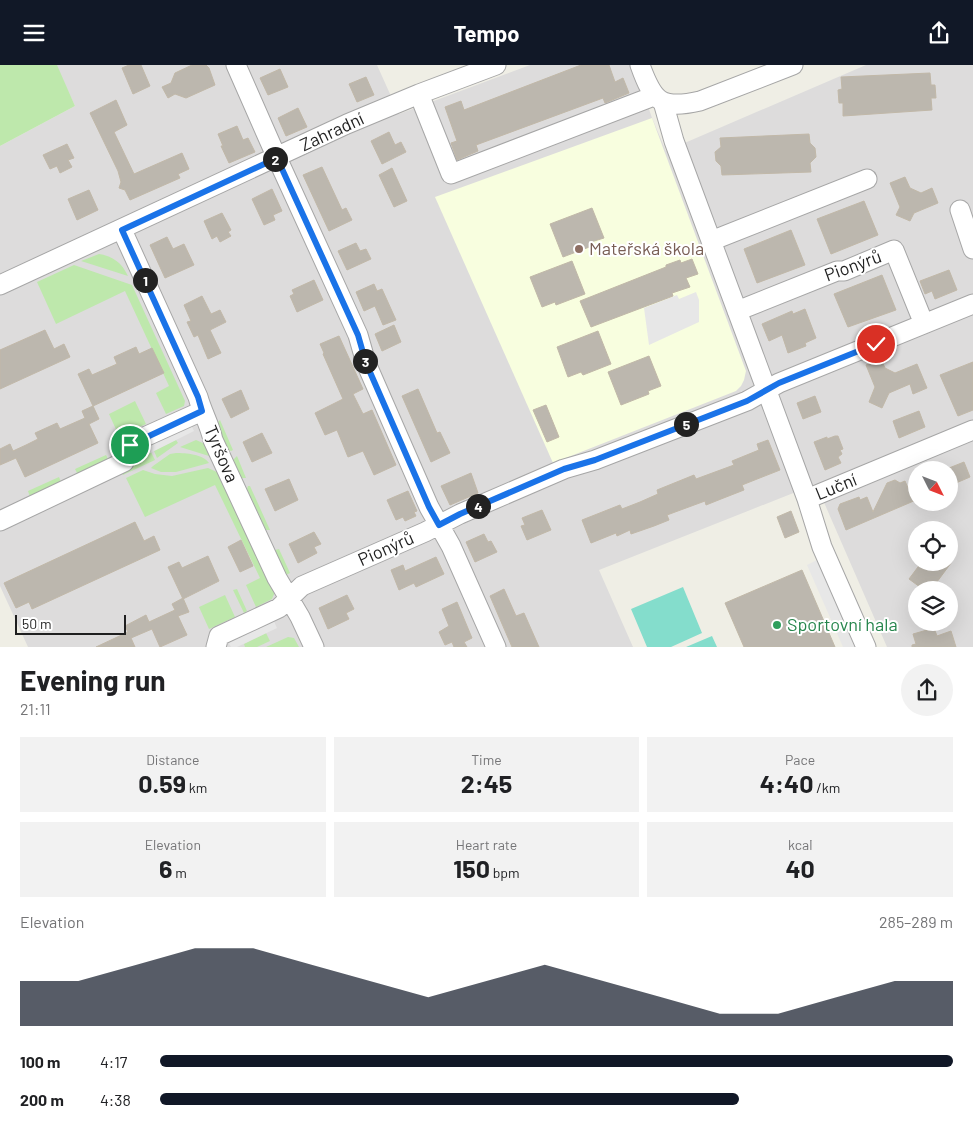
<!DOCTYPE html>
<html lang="en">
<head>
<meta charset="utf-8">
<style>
	:root { --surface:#fff; --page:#f2f2f2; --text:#202124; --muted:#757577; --accent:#111827 }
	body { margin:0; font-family:Barlow,sans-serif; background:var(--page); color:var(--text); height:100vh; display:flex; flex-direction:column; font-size:19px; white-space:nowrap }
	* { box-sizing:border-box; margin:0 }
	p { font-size:16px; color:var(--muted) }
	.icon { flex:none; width:28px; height:28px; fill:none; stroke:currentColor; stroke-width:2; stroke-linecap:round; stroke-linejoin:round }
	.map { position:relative; height:582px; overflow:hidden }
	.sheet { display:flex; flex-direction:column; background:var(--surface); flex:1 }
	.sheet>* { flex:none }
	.needle { width:32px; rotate:132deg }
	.controls { position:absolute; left:908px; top:396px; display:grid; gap:10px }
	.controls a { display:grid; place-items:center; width:50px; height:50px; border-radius:50%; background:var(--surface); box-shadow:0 5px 20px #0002; font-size:25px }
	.scale { position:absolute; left:15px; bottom:12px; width:111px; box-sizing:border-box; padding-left:5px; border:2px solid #1f1f1f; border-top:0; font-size:14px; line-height:18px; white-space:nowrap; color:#1f1f1f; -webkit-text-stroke:4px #fff; paint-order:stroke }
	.pin { position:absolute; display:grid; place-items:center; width:42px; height:42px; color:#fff; margin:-21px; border:2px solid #fff; border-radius:50%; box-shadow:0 1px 5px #0007 }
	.km { position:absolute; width:25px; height:25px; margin:-12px; border-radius:50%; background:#222; color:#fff; font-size:14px; line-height:25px; text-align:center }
	.round { display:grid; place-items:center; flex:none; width:52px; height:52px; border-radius:26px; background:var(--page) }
	.summary { display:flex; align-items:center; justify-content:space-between; height:85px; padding:0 20px }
	h1 { font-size:28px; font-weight:700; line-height:38px }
	.metrics { display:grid; grid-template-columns:repeat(3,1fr); gap:8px; height:85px; padding:5px 20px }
	.metrics div { display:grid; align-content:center; border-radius:0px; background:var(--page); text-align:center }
	.metrics b { font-size:25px; font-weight:700 }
	.metrics small { font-size:14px; font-weight:400 }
	.metrics p { font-size:14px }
	.chart { height:140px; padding:10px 20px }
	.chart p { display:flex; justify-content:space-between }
	.chart svg { width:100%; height:90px; margin-top:5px; fill:var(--accent); opacity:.7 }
	ul { padding:0 20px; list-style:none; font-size:16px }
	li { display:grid; grid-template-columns:80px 60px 1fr; align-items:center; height:38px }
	li i { height:12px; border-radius:6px; background:var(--accent) }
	header { display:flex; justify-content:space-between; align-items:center; height:65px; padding:0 20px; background:var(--accent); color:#fff; font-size:22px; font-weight:700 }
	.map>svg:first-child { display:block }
	.residential { fill:#dddcdc; fill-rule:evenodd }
	.education { fill:#f8fedf }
	.grass { fill:#bee8ac }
	.pitch { fill:#84ddcc }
	.parking { fill:#e7e7e7 }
	.building { fill:#bcb7ae; stroke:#c1b8a8 }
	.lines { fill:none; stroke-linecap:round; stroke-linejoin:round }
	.minor-casing { stroke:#a6a6a6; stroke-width:21 }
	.minor { stroke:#fff; stroke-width:19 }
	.route-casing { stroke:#fff; stroke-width:10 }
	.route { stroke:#1a73e8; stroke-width:6 }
	.education-dot { fill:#8d6e63; stroke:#fff; stroke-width:2 }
	.leisure-dot { fill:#2e9e5b; stroke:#fff; stroke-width:2 }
	.labels { text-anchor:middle; stroke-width:4; stroke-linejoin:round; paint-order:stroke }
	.street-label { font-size:18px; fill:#1f1f1f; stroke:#fff }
	.education-label { font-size:18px; fill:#785e54; stroke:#fff; text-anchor:start }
	.leisure-label { font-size:18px; fill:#27864d; stroke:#fff; text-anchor:start }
</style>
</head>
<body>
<header><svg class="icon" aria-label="menu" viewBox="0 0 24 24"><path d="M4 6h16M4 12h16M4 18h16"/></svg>Tempo<svg class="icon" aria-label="share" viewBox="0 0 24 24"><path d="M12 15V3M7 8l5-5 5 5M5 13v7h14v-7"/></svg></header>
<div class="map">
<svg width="973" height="582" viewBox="0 0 973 582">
	<rect width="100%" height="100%" fill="#efeee5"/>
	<!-- residential -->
	<path class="residential" d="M56 0H377L399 49 530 0H634L652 53 666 86 866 0H973V582H887L816 419 599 505 633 582H28L0 521V81L75 41ZM916 405H949V438H916ZM916 465H949V498H916ZM916 525H949V558H916Z"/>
	<!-- education -->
	<path class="education" d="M652 53 746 306 744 315 741 321 736 326 553 398 435 132Z"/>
	<!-- grass -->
	<path class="grass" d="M0 0H57L75 41 0 81Z
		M99 189C113 191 122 198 128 211L81 196Z
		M74 200 132 220 185 336 184 341 166 349 156 328 169 321 125 226 56 259 37 217Z
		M135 336 146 359 119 371 109 349Z
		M220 355 233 385 231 386 229 385 224 375 221 377 216 359Z
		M176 375 178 378 157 393 154 386Z
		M196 375 205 379 210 389 209 391 180 382Z
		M138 384 142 392 151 387 155 395 123 410 122 407 135 385Z
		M176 388C186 388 203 389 209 398L176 407H161L151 403 153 401 170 389Z
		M106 390 109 396 78 410 75 404Z
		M237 391 246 413H242L233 395Z
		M208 403 219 408 275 527 272 534 256 542 246 520 260 513 215 420 145 452 126 413 143 405 155 409 172 411Z
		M59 412 61 417 30 432 28 426Z
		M248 421H250L270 465H266L247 424Z
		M279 484 290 508 282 512 275 485Z
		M237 524 247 546 244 548 233 525Z
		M225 530 235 552 209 564 199 542Z
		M266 568 270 576 257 582H245L244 579Z
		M288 572 294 573 299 582H266Z"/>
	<!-- pitch -->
	<path class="pitch" d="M683 522 702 568 671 582H647L631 544Z
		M712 571 717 582H686Z"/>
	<!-- parking -->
	<path class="parking" d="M696 227 699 235V257L649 280 644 243 677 230 679 234Z
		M190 358 194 366 142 392 138 384Z
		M819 494 857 582H843L807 500Z
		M273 554 277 563 237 582H231L228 577Z"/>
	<!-- building -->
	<path class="building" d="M129 0H141L150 21 133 29 122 3Z
		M192 0H206L209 3 215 20 186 33 175 29 168 33 162 22 171 18 175 8Z
		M581 0H609L615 17 623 13 629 28 605 38 603 33 476 80 478 86 457 95 451 78 457 76 445 42 461 36 464 45Z
		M280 4 288 22 268 30 260 13Z
		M930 8 931 20H935L936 33H931L932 45 843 51V38H839L838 25 842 24 841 12Z
		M366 12 374 30 357 37 349 19Z
		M116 35 127 60 114 67 134 109 182 88 189 104 178 109 180 113 130 135 125 125 119 123 121 117 118 106 90 48Z
		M298 43 307 62 286 71 278 53Z
		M237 61 243 75 248 73 255 87 229 98 221 81H223L218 69Z
		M389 67 395 80 401 77 406 87 382 99 371 76Z
		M809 69 810 78 815 83 816 92 810 98 811 107 722 110 721 101 716 96 715 87 721 82 720 73Z
		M67 79 74 93 68 95 72 102 60 108 57 101 50 104 43 90Z
		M322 102 342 145 346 143 352 155 329 166 303 110Z
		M392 103 407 136 394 142 379 110Z
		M905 112 910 123 921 128 932 123 938 138 914 148 910 156 896 150 900 142 890 118Z
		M272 124 282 146 273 150 275 155 264 160 252 134Z
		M89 125 98 145 77 155 68 134Z
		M864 136 878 170 831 189 817 154Z
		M592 143 604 173 591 177 592 181 563 192 550 159Z
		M222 148 231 165 228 167 231 171 220 177 217 171 212 174 204 156Z
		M791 165 805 200 757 218 744 184Z
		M167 172 173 184 184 179 194 200 165 213 150 180Z
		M356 178 360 186 366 184 371 194 347 205 338 186Z
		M692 194 698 209 686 213 690 222 672 228 673 231 591 262 580 236 666 202V200L680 195 681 198Z
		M572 196 585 229 556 240 555 237 542 242 530 212Z
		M949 205 957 225 935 234 932 226 925 229 920 216Z
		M882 210 896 245 848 262 834 229Z
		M314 215 323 235 297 247 290 231 294 229 292 225Z
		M374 219 377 226 382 224 396 255 383 260 375 241 364 246 356 227Z
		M202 231 211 249 220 245 226 257 210 265 221 288 208 294 198 270 194 272 187 257 191 256 184 240Z
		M805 244 816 273 805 278 806 281 788 288 782 270 769 276 762 259 792 246 793 249Z
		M394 260 401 277 382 286 375 269Z
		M45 265 54 284 64 279 70 292 0 324V285Z
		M598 266 611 299 583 310 581 307 568 312 557 282Z
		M339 271 363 324 353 329 363 349 372 345 396 400 374 410 363 386 348 392 337 365 325 370 315 348 343 334 323 289 324 288 320 279Z
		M136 282 139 289 152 283 164 308 93 341 78 309 89 304 92 310 117 299 114 292Z
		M649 291 661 321 648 326 649 329 621 340 608 307Z
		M881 294 885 303 895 308 917 299 927 323 913 329 910 319 889 328 882 343 869 337 875 322 866 300Z
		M973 297V345L958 351 940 310Z
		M418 324 437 368 440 367 450 388 431 397 402 331Z
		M241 325 249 344 231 353 222 334Z
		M815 331 821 347 803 354 797 338Z
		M546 340 559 372 547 377 533 345Z
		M93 341 99 354 89 359 98 378 25 412 16 393 0 400V384L10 379 13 386 26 380 38 374 35 368 57 358 60 364 85 353 82 346Z
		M919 346 925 362 899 373 893 356Z
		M262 368 272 388 252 397 243 377Z
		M835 371H838L843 384 840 385 842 389 838 392 841 398 825 405 814 377 827 372V374Z
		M768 375 780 405 742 420 744 425 721 434 706 440 705 436 667 450 669 455 654 461 631 469 630 465 617 471 616 468 591 478 582 455 620 440 622 444 640 437 658 429 657 425 694 410 696 414 734 400 732 396 759 385 757 379Z
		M964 397 970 412 949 421V403Z
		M471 408 478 428 450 440 441 421Z
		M289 414 298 435 275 446 265 424Z
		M895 415 900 418 905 416 908 423 916 419V435L846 465 838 444 840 439 859 432 860 435 867 432 873 447 887 418Z
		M408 426 417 446 414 447 416 451 405 456 403 452 396 455 387 435Z
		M542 445 551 465 527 475 521 461 525 460 522 453Z
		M791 446 799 467 785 473 777 452Z
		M135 457 144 476 154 471 160 485 32 544 29 537 16 543 4 518Z
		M314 467 321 479 314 482 317 488 298 498 289 479Z
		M484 469 488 477 491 476 497 487 475 497 466 477Z
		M241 475 253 501 240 507 228 482Z
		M208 491 219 516 183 534 168 502 179 497 182 503Z
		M436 492 444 509 416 522 414 518 399 525 391 505 403 500 405 506Z
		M921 498H951L931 525H924L909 514Z
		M802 505 835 582H744L725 538Z
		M504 524 516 551 524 548 539 582H512L490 531Z
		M347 530 354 544 346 548 349 554 328 564 319 543Z
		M183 533 189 547 178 551 187 570 160 582 152 564 131 573 135 582H96L128 567 125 561 146 550 149 557 175 545 172 539Z
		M457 537 472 573 464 577 467 582H454L452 577 445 580 439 567 449 561 442 544Z
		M934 563 937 571 951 566 956 582H912V580L916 579 913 569Z"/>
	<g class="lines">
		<!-- minor casing -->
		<g class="minor-casing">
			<path id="minor" d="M236 0 273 84 358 270 366 298 429 442 451 481 496 582
				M640 0C653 36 660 45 700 36L793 0
				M419 29 451 109 654 31
				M663 37 674 76 807 434 973 365
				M960 145 973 184
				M122 165 198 332C202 347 210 360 213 375L277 513 300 552 314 582
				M711 176 867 114
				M0 220 347 59 419 29 496 0
				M737 246 837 206H844L894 185 924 259
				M807 434 822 482 866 582
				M0 456 124 397 129 379 202 346
				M216 582 219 571 279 543 302 521 425 467 460 449 564 404 595 395 747 336 779 318 973 239"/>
		</g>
		<!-- minor -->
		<use href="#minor" class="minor"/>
	</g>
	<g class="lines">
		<!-- route casing -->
		<g class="route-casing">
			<path id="route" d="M130 380 202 346 198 332 122 165 277 93 358 270 366 298 429 442 439 460 460 449 564 404 595 395 747 336 779 318 876 279"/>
		</g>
		<!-- route -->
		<use href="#route" class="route"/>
	</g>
	<!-- markers -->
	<circle class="education-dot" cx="579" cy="184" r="5"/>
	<circle class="leisure-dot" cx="777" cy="560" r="5"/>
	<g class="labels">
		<!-- street labels -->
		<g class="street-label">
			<text transform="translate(332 67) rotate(-25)" y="6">Zahradní</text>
			<text transform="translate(853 201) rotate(-20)" y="6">Pionýrů</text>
			<text transform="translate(221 389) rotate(67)" y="6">Tyršova</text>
			<text transform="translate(836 422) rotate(-22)" y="6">Luční</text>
			<text transform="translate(386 484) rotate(-24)" y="6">Pionýrů</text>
		</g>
		<!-- education labels -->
		<g class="education-label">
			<text x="589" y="190">Mateřská škola</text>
		</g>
		<!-- leisure labels -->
		<g class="leisure-label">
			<text x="787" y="566">Sportovní hala</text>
		</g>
	</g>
</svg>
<div class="controls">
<a><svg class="needle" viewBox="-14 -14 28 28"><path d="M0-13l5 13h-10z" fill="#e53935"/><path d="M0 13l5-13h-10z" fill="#757577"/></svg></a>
<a><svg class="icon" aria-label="locate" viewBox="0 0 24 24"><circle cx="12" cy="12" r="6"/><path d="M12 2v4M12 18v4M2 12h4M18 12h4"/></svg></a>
<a><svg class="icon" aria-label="layers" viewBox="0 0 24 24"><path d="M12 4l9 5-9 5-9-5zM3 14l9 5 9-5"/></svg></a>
</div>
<div class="scale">50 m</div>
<div class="pin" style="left:130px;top:380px;background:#1e9e55"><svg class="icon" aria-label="arrive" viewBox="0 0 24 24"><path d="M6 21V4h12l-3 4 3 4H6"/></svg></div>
<div class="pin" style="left:876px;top:279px;background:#d93025"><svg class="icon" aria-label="check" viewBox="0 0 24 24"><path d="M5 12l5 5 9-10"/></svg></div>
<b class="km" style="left:145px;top:215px">1</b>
<b class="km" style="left:275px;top:94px">2</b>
<b class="km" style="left:365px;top:296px">3</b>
<b class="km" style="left:478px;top:441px">4</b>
<b class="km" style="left:686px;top:359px">5</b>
</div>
<section class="sheet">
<div class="summary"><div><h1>Evening run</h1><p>21:11</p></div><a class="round"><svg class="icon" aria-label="share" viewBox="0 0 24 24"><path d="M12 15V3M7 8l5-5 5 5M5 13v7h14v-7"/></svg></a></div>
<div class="metrics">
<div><p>Distance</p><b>0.59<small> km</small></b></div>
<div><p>Time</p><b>2:45</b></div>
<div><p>Pace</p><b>4:40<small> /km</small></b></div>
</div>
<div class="metrics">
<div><p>Elevation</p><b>6<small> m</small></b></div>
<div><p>Heart rate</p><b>150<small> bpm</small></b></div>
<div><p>kcal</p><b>40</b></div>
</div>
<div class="chart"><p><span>Elevation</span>285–289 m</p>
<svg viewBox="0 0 160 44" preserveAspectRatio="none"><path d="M0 44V22L10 22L20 14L30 6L40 6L50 14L60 22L70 30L80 22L90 14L100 22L110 30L120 38L130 38L140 30L150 22L160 22V44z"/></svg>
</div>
<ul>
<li><b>100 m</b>4:17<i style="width:100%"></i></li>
<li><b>200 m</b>4:38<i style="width:73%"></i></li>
</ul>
</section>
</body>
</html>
